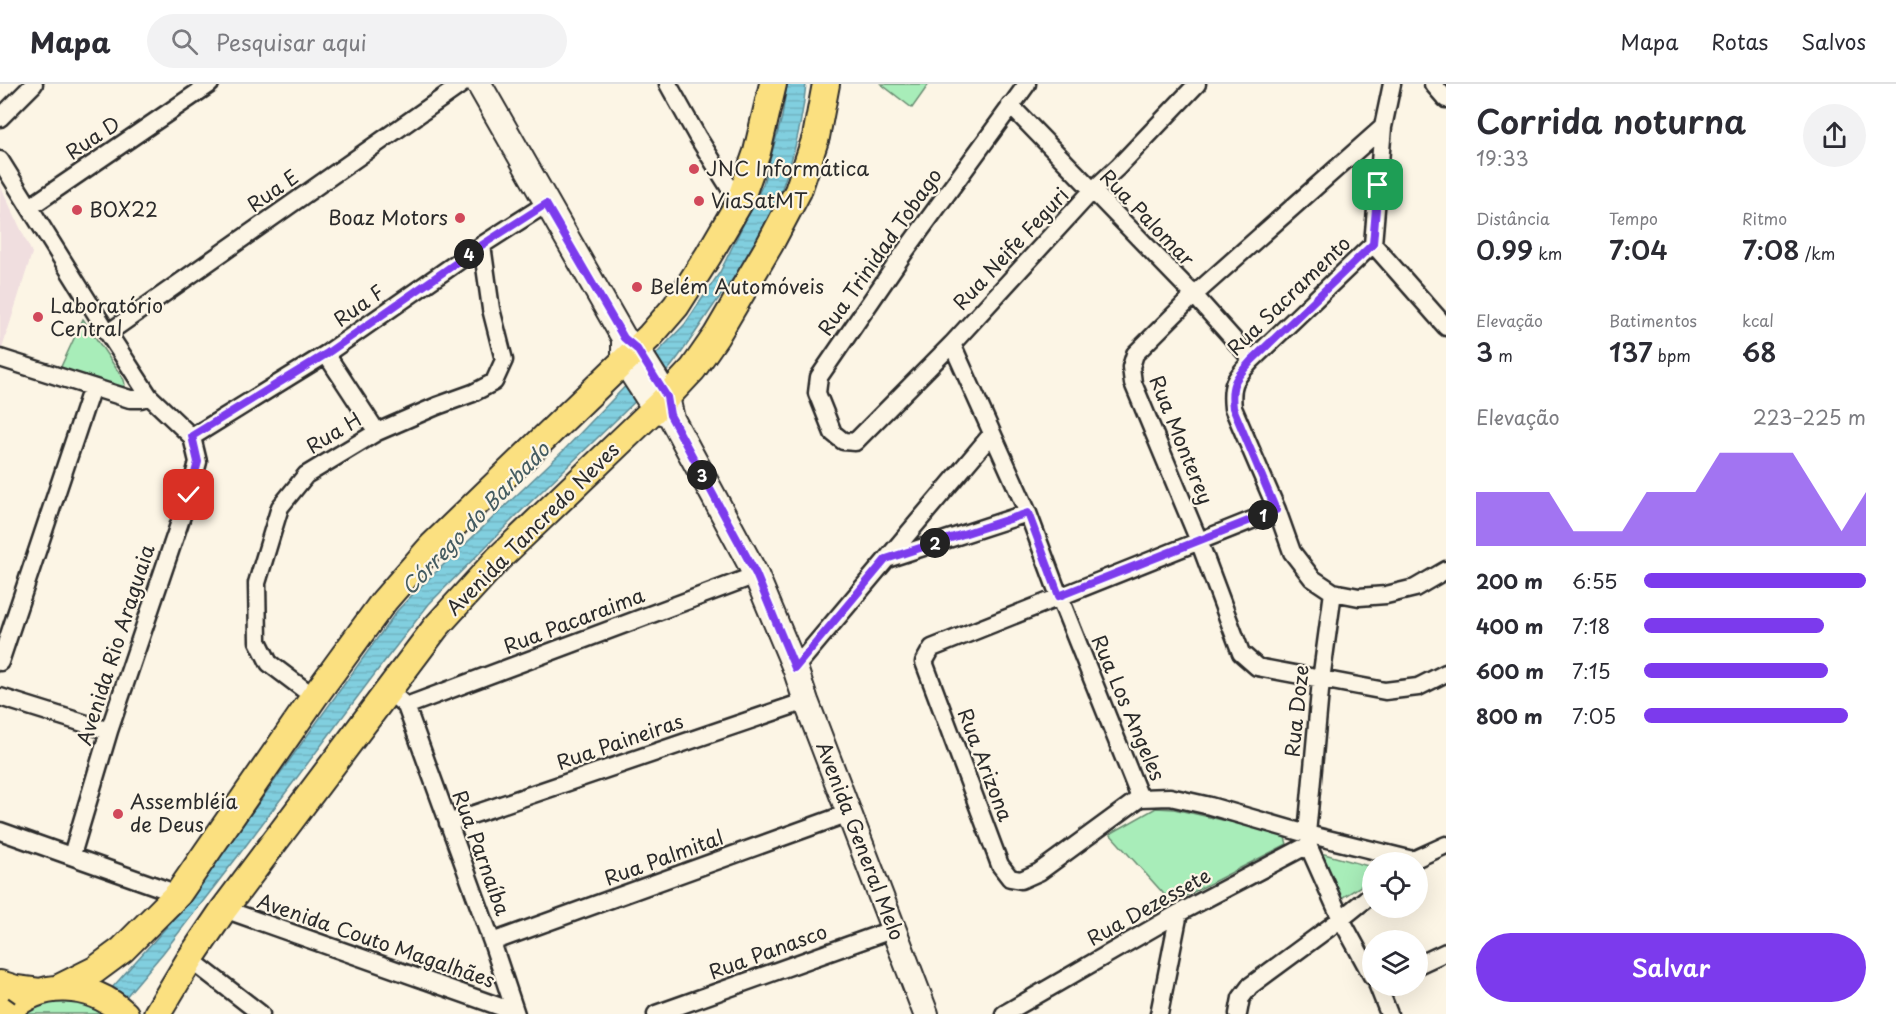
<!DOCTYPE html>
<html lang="pt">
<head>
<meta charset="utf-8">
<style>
	:root { --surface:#fff; --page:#f2f2f3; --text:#2b2b33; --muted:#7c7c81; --line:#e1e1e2; --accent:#7c3aed }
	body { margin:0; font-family:"Playpen Sans",sans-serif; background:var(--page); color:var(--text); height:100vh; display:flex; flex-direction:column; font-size:22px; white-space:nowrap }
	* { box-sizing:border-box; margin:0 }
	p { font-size:20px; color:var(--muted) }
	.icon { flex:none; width:33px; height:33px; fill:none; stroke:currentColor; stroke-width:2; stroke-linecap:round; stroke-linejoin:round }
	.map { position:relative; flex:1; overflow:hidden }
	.sheet { display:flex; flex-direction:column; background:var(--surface); width:450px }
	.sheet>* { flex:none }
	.buttons { position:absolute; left:1362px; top:768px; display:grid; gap:12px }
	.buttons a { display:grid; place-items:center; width:66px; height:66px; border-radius:50%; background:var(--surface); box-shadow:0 6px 24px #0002; font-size:30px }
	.pin { position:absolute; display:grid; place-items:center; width:51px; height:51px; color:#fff; margin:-26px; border-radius:12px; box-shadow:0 3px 9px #0006 }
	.km { position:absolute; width:30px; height:30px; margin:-15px; border-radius:50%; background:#222; color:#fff; font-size:16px; line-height:30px; text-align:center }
	.round { display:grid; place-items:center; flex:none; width:63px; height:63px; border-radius:32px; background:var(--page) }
	.overview { display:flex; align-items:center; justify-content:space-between; height:102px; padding:0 30px }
	h1 { font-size:33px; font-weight:600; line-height:45px }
	.metrics { display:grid; grid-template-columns:repeat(3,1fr); gap:9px; height:102px; padding:6px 30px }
	.metrics div { display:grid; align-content:center }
	.metrics b { font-size:26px; font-weight:600 }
	.metrics small { font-size:16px; font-weight:400 }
	.metrics p { font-size:16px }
	.chart { height:168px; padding:12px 30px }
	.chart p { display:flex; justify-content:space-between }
	.chart svg { width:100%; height:108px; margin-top:6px; fill:var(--accent); opacity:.7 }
	.button { display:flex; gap:12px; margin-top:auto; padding:12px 30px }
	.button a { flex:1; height:69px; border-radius:36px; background:var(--accent); color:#fff; font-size:24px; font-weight:600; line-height:69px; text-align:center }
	ul { padding:0 30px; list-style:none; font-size:20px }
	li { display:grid; grid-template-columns:96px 72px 1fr; align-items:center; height:45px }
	li i { height:15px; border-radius:8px; background:var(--accent) }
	header { display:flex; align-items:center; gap:36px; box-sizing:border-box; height:84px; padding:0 30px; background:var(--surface); border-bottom:2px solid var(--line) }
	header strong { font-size:28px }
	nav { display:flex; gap:33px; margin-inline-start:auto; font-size:21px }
	.search { width:420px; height:54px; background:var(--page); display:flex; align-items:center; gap:15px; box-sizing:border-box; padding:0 21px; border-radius:33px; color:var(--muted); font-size:22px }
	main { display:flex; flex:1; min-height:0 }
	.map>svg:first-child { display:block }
	.built { fill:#f0dedf }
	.green { fill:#a8edb9; stroke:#6a8c72; stroke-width:1.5 }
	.water { fill:url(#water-rules); stroke:#5f8d97; stroke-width:1.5 }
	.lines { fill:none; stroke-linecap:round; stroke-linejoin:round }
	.minor-casing { stroke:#2b2b2b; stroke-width:21 }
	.secondary-casing { stroke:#2b2b2b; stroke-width:28 }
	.primary-casing { stroke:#2b2b2b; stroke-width:30 }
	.minor { stroke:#fcf5e5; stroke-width:16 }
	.secondary { stroke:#fcf5e5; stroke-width:24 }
	.primary { stroke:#fbe080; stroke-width:26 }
	.primary-bridge-casing { stroke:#2b2b2b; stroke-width:30; stroke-linecap:butt }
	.primary-bridge { stroke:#fbe080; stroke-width:26 }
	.route-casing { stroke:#fff; stroke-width:12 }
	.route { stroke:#7c3aed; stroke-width:8 }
	.poi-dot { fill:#d1495b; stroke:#fcf5e5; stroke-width:2 }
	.labels { text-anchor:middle; stroke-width:4.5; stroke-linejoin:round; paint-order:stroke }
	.street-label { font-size:20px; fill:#2b2b2b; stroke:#fcf5e5 }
	.poi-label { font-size:20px; fill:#2b2b2b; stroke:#fcf5e5; text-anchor:start }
	.water-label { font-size:21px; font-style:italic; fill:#455c61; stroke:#fcf5e5 }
</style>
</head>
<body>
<header>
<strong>Mapa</strong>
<div class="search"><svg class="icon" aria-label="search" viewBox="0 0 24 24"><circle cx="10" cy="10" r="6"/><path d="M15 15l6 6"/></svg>Pesquisar aqui</div>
<nav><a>Mapa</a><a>Rotas</a><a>Salvos</a></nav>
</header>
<main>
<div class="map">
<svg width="1446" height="930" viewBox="0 0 1446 930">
	<defs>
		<pattern id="water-rules" width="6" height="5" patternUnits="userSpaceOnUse" patternTransform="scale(1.5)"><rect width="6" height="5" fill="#81cfdf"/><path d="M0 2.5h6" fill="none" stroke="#70b2c0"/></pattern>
	</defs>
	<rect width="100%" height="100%" fill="#fcf5e5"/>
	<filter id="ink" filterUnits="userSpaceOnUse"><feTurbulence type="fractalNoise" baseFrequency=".0167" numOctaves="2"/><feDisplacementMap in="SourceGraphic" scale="12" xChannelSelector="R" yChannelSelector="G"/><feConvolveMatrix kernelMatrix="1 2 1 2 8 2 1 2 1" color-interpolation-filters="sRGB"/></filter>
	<g filter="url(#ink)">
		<!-- built -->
		<path class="built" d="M0 101 32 169 1 268H0Z"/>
		<!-- green -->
		<path class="green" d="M881 0H929L912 24Z
			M83 235 124 296 125 301 118 307 59 287Z
			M1156 724 1174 725 1284 750 1287 760 1172 819 1110 750Z
			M1317 768 1372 783V795L1337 817Z
			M75 915 111 930H21L43 918Z"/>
		<!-- water -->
		<path class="water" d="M787 0H806C801 55 782 118 753 165 741 184 727 203 714 221 698 244 686 264 669 285L517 431 429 520 380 583 238 772 163 869 124 915 110 906 180 828 397 527 415 508 563 367 685 240 720 188 763 100 782 33Z"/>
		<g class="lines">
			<!-- minor casing -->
			<g class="minor-casing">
				<path id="minor" d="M668 0 697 52 739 119
					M1027 0 906 166 819 293 817 309 833 349 843 357 855 358 952 260 1092 107 1118 83 1197 0
					M1433 0 1446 15
					M1010 21 1194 211 1252 276
					M0 34 34 0
					M1383 43 1194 211 1135 270 1131 283 1133 299 1199 457 1241 569 1257 583 1385 607 1418 603 1446 589
					M0 76 108 249 149 312 192 353 198 378 189 411 109 647 72 771
					M30 123 210 0
					M1373 160 1383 43 1392 0
					M1446 243 1373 160 1252 276C1236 294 1230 298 1233 324L1277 426 1292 468 1312 494 1333 508 1359 513 1386 511 1415 504 1446 486
					M108 249 462 0
					M952 260 1028 429 1059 512 1140 714 1170 713 1210 722 1307 750 1413 776 1446 761
					M326 270 377 348
					M0 274 130 315H141L149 312
					M192 353 326 270 482 161 546 120
					M887 475 1028 429
					M0 578 92 303
					M795 584 991 351
					M0 613 109 647
					M314 613 269 579 258 557 257 499 280 423 306 391 377 348 437 322 473 309 494 298 504 276 491 225 482 161
					M398 615 406 622 492 858 516 930
					M406 622 756 491
					M1140 714 1039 788 1021 796 1010 794 1000 781 924 578 932 564 1277 426
					M448 739 806 617
					M0 747 178 810
					M1308 761 1341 835 1372 892
					M224 825 515 928
					M492 858 849 729
					M190 875 261 930
					M1418 881 1446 868
					M1378 902 1389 930
					M656 930 894 845
					M1004 930 1179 829 1308 761 1307 750 1321 596 1333 508
					M1159 930 1179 829
					M1238 930 1241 914 1250 902 1341 835 1372 810"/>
			</g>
			<!-- secondary casing -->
			<g class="secondary-casing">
				<path id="secondary" d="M479 0 624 254 637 265 667 313 672 335 756 491 795 584 806 617 926 930
					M624 259V277L655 325 670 331"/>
			</g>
			<!-- primary casing -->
			<g class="primary-casing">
				<path id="primary" d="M0 900 16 905 40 908
					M59 904 95 886 122 866 178 810 314 613 384 517 432 462 650 252 676 222 708 172 739 119 757 68 773 0
					M5 930C39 894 91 898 125 930
					M157 930 190 875 224 825 436 543 498 475 662 318 693 285 716 252 770 160 798 107 816 53 826 0"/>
			</g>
			<!-- minor -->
			<use href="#minor" class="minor"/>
			<!-- secondary -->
			<use href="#secondary" class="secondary"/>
			<!-- primary -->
			<use href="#primary" class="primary"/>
			<!-- primary-bridge casing -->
			<g class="primary-bridge-casing">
				<path id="primary-bridge" d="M0 925 7 930"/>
			</g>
			<!-- primary-bridge -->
			<use href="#primary-bridge" class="primary-bridge"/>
		</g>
	</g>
	<g class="lines" filter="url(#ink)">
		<!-- route casing -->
		<g class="route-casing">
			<path id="route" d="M189 411 198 378 192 352 326 270 482 161 546 120 624 254 637 265 667 313 670 331 756 490 795 584 886 475 1028 429 1059 512 1276 426 1233 324C1230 298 1236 294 1252 276L1373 160 1378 101"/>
		</g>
		<!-- route -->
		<use href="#route" class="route"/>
	</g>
	<!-- markers -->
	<g class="poi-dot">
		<circle cx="694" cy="85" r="6"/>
		<circle cx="699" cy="117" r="6"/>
		<circle cx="77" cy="126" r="6"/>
		<circle cx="460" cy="134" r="6"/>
		<circle cx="637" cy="203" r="6"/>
		<circle cx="38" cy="233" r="6"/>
		<circle cx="118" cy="730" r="6"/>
	</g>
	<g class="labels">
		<!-- street labels -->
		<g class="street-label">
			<text transform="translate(93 54) rotate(-34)" y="7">Rua D</text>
			<text transform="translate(273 107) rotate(-35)" y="7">Rua E</text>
			<text transform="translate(1147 134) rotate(46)" y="7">Rua Palomar</text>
			<text transform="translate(1011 165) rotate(-47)" y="7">Rua Neife Feguri</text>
			<text transform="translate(880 168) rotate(-55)" y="7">Rua Trinidad Tobago</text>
			<text transform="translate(1289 212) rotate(-44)" y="7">Rua Sacramento</text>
			<text transform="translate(359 222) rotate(-35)" y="7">Rua F</text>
			<text transform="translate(334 349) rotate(-31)" y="7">Rua H</text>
			<text transform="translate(1181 356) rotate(68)" y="7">Rua Monterey</text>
			<text transform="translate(533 445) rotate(-45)" y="7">Avenida Tancredo Neves</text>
			<text transform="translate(574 537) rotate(-21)" y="7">Rua Pacaraima</text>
			<text transform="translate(116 561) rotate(-72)" y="7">Avenida Rio Araguaia</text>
			<text transform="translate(1128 624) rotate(67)" y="7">Rua Los Angeles</text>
			<text transform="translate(1297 627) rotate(-84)" y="7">Rua Doze</text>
			<text transform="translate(620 658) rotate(-19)" y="7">Rua Paineiras</text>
			<text transform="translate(985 681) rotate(69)" y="7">Rua Arizona</text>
			<text transform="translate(860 757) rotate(69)" y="7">Avenida General Melo</text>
			<text transform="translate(481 769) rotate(70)" y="7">Rua Parnaíba</text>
			<text transform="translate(664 774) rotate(-20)" y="7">Rua Palmital</text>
			<text transform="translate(1149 823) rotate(-29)" y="7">Rua Dezessete</text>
			<text transform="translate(376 857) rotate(19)" y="7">Avenida Couto Magalhães</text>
			<text transform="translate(768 868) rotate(-20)" y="7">Rua Panasco</text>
		</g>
		<!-- poi labels -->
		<g class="poi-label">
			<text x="706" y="92">JNC Informática</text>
			<text x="711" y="124">ViaSatMT</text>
			<text x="89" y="133">BOX22</text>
			<text x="448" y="141" text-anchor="end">Boaz Motors</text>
			<text x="649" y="210">Belém Automóveis</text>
			<text x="50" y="229">Laboratório<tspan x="50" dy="23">Central</tspan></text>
			<text x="130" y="725">Assembléia<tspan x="130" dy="23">de Deus</tspan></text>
		</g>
		<!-- water labels -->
		<g class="water-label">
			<text transform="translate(476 435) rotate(-46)" y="7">Córrego do Barbado</text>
		</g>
	</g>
</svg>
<div class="buttons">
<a><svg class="icon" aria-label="locate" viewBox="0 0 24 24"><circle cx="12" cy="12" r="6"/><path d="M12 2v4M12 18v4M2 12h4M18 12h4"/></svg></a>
<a><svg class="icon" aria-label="layers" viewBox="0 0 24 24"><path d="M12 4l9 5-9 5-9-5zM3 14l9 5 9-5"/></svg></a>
</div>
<div class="pin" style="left:1378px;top:101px;background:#1e9e55"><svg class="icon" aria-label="arrive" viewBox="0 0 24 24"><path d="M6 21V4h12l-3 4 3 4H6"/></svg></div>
<div class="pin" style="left:189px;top:411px;background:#d93025"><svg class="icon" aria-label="check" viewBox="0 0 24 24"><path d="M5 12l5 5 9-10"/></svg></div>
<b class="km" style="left:1263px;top:431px">1</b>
<b class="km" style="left:935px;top:459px">2</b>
<b class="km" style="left:702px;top:391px">3</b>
<b class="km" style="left:469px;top:170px">4</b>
</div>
<section class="sheet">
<div class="overview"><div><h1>Corrida noturna</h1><p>19:33</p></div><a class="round"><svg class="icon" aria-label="share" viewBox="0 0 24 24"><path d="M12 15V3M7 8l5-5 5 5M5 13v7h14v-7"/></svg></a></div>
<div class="metrics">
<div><p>Distância</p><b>0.99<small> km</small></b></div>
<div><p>Tempo</p><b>7:04</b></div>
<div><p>Ritmo</p><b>7:08<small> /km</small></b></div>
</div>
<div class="metrics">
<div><p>Elevação</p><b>3<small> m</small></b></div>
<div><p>Batimentos</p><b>137<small> bpm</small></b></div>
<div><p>kcal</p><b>68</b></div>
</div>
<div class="chart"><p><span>Elevação</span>223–225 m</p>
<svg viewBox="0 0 160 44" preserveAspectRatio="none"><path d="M0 44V22L10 22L20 22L30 22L40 38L50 38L60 38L70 22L80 22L90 22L100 6L110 6L120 6L130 6L140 22L150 38L160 22V44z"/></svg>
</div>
<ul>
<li><b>200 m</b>6:55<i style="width:100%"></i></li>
<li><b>400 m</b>7:18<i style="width:81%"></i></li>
<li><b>600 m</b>7:15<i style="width:83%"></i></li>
<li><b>800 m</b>7:05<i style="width:92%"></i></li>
</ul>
<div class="button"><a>Salvar</a></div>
</section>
</main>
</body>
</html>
